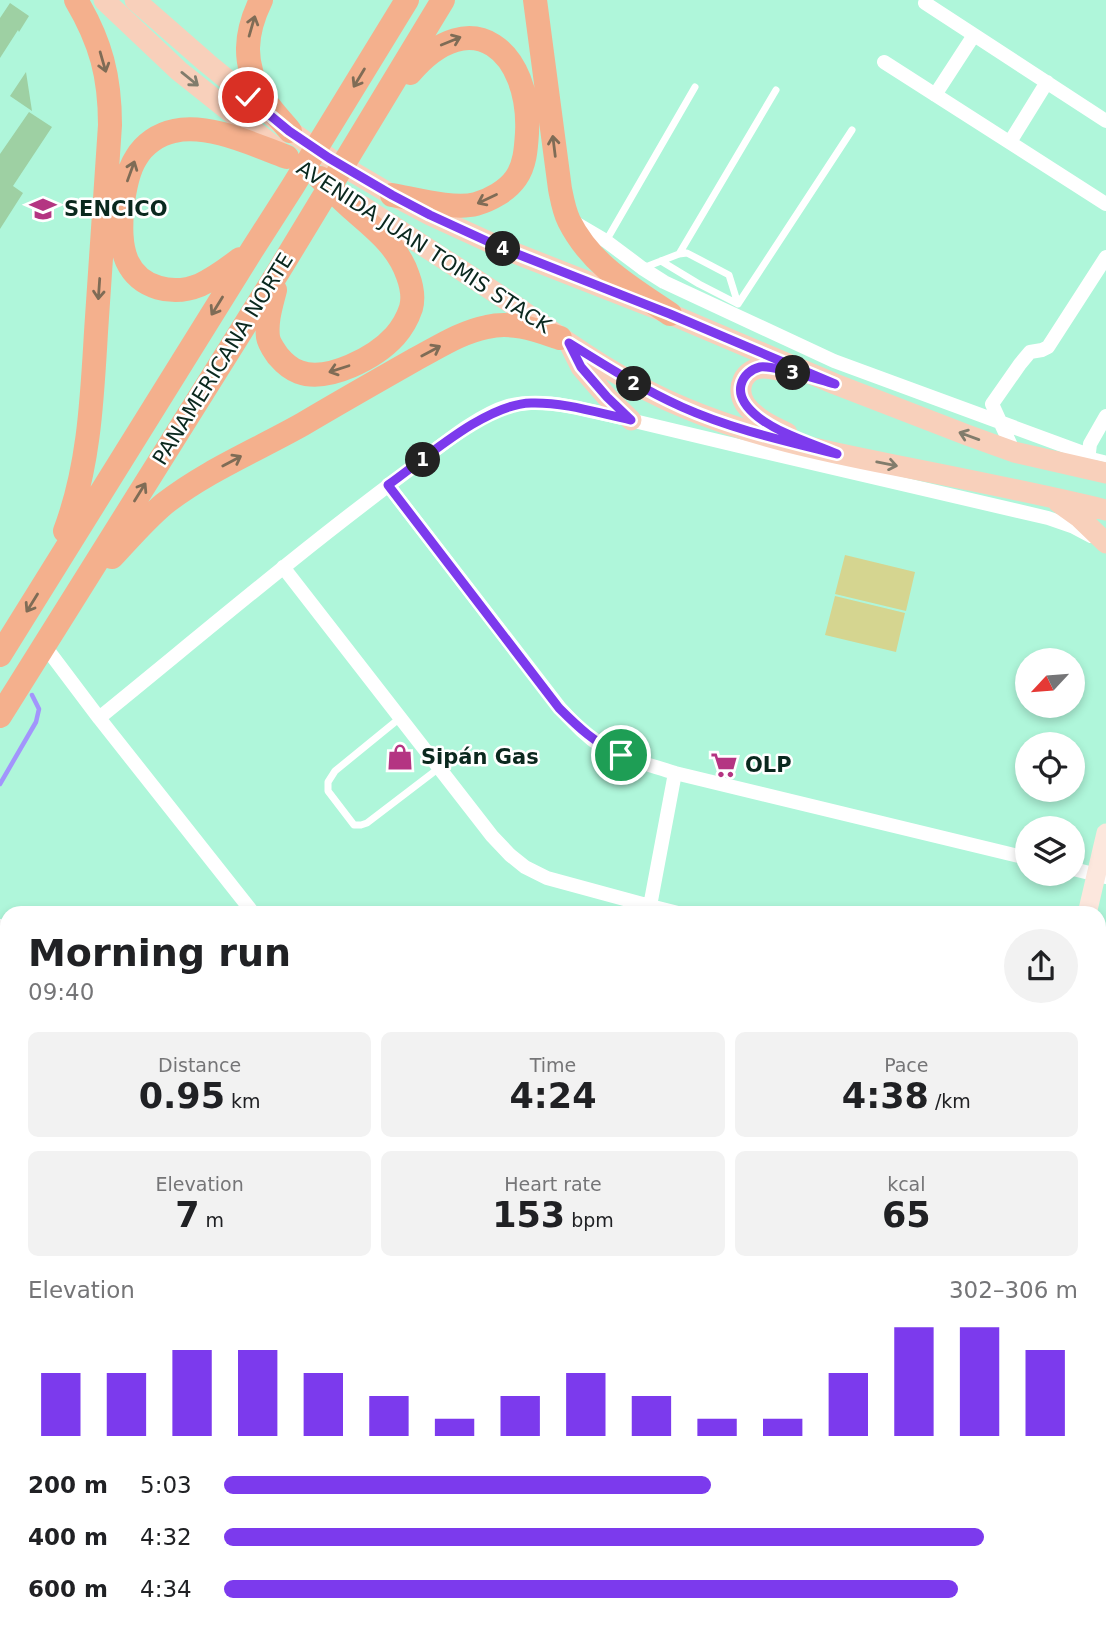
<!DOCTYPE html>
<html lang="en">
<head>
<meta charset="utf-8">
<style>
	:root { --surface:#fff; --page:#f2f2f2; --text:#202124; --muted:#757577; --accent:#7c3aed }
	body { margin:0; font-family:"DejaVu Sans",sans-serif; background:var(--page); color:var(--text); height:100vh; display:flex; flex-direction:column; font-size:26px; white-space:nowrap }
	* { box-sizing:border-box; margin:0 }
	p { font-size:23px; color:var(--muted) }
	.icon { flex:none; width:38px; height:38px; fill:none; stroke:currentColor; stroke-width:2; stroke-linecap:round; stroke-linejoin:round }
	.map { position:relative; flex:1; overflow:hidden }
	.panel { position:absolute; left:0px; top:906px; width:1106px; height:726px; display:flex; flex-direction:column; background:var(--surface); border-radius:21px 21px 0 0; box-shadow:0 4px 10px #0003 }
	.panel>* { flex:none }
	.needle { width:46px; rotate:244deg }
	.tools { position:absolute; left:1015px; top:648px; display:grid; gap:14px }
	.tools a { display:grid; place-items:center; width:70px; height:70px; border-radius:50%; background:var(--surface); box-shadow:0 4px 10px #0003; font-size:35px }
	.pin { position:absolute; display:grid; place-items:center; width:60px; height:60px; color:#fff; margin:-30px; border:4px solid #fff; border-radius:50%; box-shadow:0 2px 7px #0007 }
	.km { position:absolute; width:35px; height:35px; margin:-18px; border-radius:50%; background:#222; color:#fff; font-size:19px; line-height:35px; text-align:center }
	.round { display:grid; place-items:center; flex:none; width:74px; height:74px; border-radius:37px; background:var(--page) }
	.overview { display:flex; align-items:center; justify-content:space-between; height:119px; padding:0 28px }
	h1 { font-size:38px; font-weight:600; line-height:52px }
	.stats { display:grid; grid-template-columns:repeat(3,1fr); gap:10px; height:119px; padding:7px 28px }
	.stats div { display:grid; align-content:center; border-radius:10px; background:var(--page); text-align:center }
	.stats b { font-size:35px; font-weight:600 }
	.stats small { font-size:19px; font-weight:400 }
	.stats p { font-size:19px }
	.chart { height:196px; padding:14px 28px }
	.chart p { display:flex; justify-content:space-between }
	.chart svg { width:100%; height:126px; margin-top:7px; stroke:var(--accent); stroke-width:6 }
	ul { padding:0 28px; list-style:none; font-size:23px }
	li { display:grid; grid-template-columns:112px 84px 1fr; align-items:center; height:52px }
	li i { height:18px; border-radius:9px; background:var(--accent) }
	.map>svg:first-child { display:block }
	.green { fill:#d5d590 }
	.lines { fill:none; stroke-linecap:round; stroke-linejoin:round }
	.stream { stroke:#a295fc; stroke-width:4.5 }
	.building { fill:#9ed0a3 }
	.path { stroke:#629682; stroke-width:2.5; stroke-dasharray:5 3.5; stroke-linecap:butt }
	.lane { stroke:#fff; stroke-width:7 }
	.street { stroke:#fff; stroke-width:14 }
	.secondary { stroke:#fce7dd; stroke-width:19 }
	.primary { stroke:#f8d0bb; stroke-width:21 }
	.highway { stroke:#f4b08d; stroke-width:24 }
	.oneway { stroke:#7f6c56 }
	.oneway2 { stroke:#817c6c }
	.route-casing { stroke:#fff; stroke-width:14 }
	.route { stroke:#7c3aed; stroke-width:9 }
	.labels { text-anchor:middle; stroke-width:5; stroke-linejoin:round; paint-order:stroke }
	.poi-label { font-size:21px; font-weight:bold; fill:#0a281e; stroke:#fff; text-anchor:start }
	.street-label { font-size:21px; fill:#0a281e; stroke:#fff }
</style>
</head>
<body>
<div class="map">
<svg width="1106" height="1632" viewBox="0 0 1106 1632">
	<rect width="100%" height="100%" fill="#aff6da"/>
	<!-- green -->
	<path class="green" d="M845 555 915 572 906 611 835 594Z
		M835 596 905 613 896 652 825 635Z
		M1099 1413 1106 1422V1567L1099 1565Z
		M499 1626H786L783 1632H494Z"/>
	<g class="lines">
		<!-- stream -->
		<path class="stream" d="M0 784 36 722 39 709 32 695
			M0 1349 7 1347
			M518 1626 519 1632"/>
	</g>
	<!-- building -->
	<path class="building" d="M10 3 29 16 19 32 18 30 0 58V18Z
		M26 72 32 111 10 96Z
		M29 112 52 127 13 186 23 193 0 229V154Z"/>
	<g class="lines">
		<!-- path -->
		<path class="path" d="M802 1632 803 1626
			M1049 1632 1051 1626"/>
		<!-- lane -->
		<path class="lane" d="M606 241 695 87
			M679 254 776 90
			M661 261 699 284 738 304 852 130
			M643 268 679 254 687 253 729 275 738 304
			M1089 455 1106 459
			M400 718 335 771 328 782V791L354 825H361L367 823 439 768"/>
		<!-- street -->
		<path class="street" d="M925 3 1106 121
			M884 62 1106 204
			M935 95 974 35
			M1010 142 1047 82
			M572 221 606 241 642 268 664 282 834 361 1089 455
			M1014 452 992 404 1020 364 1030 352 1042 350 1048 347 1106 257
			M1088 461 1090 444 1106 416
			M388 485 560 708C573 722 585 736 601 746 624 759 651 765 675 773L1027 858
			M283 567 492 836 510 855 525 867 547 878 650 906 682 914
			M44 645 99 718 254 914
			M99 718C200 636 300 551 405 473 434 452 474 416 508 406 541 397 576 408 609 415 652 425 696 436 739 446 842 471 945 495 1048 518L1074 527 1091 536
			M1073 869 1106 877
			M650 906 675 773
			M0 926 7 931
			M0 1049 7 1038
			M0 1196 7 1200
			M0 1308 7 1312
			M0 1336 7 1335
			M0 1448 7 1443"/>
		<!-- secondary -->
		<path class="secondary" d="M1087 914 1106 833
			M1099 1011 1106 978
			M1099 1251 1106 1253
			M1099 1342 1106 1351
			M1099 1377 1106 1386
			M205 1626 207 1632"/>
		<!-- primary -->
		<path class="primary" d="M104 0 179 71 277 149
			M135 0 207 63 290 131 329 158 392 195 430 215 502 248 670 314 835 384 967 435 1014 452 1106 473
			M362 206C411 238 460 269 508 301 565 340 621 382 685 408 751 436 823 451 894 465 965 479 1036 493 1106 510
			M570 345 581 367 607 397 631 420
			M786 372C778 370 771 368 763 368 744 368 735 388 745 404 755 418 772 426 787 433
			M1058 502 1079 517 1106 543"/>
		<!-- highway -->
		<path class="highway" d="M261 0C245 33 242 63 262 96 269 108 281 120 290 131
			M535 0 560 189C562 199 564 211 569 221 591 265 630 287 670 314
			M392 195C415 199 454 210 476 204 490 200 507 191 516 178 525 165 526 149 527 133 531 52 472 0 410 73
			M240 259C227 269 215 278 200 285 173 296 140 289 127 261 120 245 121 225 122 209 124 192 127 172 136 158 144 144 159 134 174 131 209 123 254 145 287 157
			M275 290C271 306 266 321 268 337 269 344 274 350 278 356 284 363 290 369 299 372 328 383 376 357 395 336 402 328 408 317 411 308 414 297 412 287 408 276 398 246 374 228 351 208 340 198 330 188 320 178
			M65 531C89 467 92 400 96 332 101 263 105 194 110 125 110 77 101 42 76 0
			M112 557C129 539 145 520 164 504 206 471 257 450 303 424 340 402 377 381 414 360 437 348 461 332 487 327 512 321 536 330 560 338
			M0 655 252 250 293 186 407 0
			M0 716 280 269 443 0"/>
	</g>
	<!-- one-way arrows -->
	<defs><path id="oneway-shaft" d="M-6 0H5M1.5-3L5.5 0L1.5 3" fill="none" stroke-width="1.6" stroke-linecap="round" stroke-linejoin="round" transform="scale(1.75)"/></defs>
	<g class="oneway">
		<use href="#oneway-shaft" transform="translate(252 26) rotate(-74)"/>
		<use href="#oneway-shaft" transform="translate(451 41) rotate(-22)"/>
		<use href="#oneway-shaft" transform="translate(103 62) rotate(74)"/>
		<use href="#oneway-shaft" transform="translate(359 78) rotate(121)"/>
		<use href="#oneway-shaft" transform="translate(554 146) rotate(-97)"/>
		<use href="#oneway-shaft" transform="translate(131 171) rotate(-70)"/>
		<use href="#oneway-shaft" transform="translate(487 199) rotate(155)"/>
		<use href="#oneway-shaft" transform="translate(99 289) rotate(94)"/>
		<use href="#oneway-shaft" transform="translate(217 306) rotate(122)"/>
		<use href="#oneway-shaft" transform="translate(431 351) rotate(-28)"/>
		<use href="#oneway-shaft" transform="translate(339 369) rotate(162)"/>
		<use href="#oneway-shaft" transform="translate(232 461) rotate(-28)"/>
		<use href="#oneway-shaft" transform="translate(140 492) rotate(-58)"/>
		<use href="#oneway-shaft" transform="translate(32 603) rotate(122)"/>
	</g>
	<g class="oneway2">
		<use href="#oneway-shaft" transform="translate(190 79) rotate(39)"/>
		<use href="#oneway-shaft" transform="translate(969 436) rotate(-160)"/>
		<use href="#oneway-shaft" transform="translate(887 464) rotate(11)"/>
	</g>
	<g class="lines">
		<!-- route casing -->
		<g class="route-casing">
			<path id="route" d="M248 97 289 131 329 158 392 195 430 215 502 248 670 314 835 384C819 380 774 365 760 367 751 369 743 376 741 385 738 398 748 409 758 417 780 434 811 443 837 454 785 441 731 429 682 407 642 389 606 366 569 343L581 367 607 397 631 420C598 413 564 402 531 403 485 404 425 459 388 485L559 708C579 728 595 743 621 755"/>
		</g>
		<!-- route -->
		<use href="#route" class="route"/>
	</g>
	<!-- icons -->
	<defs>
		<g id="university-bare" transform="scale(2.1)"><path d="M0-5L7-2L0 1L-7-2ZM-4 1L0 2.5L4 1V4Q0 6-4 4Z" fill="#b43582" stroke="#fff" stroke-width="2.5" paint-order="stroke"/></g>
		<g id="shop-bare" transform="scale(2.1)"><path d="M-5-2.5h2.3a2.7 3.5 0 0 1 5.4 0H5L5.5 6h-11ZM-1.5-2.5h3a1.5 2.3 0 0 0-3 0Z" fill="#b43582" stroke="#fff" stroke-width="2.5" paint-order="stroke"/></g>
		<g id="supermarket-bare" transform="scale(2.1)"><path d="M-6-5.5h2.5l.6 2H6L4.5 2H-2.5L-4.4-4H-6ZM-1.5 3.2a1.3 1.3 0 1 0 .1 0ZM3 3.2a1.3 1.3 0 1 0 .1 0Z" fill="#b43582" stroke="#fff" stroke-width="2.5" paint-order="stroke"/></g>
	</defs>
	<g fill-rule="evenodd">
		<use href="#university-bare" x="43" y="209"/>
		<use href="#shop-bare" x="400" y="757"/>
		<use href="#supermarket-bare" x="724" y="765"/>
	</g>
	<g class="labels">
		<!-- poi labels -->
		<g class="poi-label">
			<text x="64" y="216">SENCICO</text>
			<text x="421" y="764">Sipán Gas</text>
			<text x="745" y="772">OLP</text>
		</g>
		<!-- street labels -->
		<g class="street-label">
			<text transform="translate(424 247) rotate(33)" y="7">AVENIDA JUAN TOMIS STACK</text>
			<text transform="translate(223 359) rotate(-58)" y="7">PANAMERICANA NORTE</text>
		</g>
	</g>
</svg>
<div class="tools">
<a><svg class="needle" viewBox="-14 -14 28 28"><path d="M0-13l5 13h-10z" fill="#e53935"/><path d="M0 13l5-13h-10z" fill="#757577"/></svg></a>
<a><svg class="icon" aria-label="locate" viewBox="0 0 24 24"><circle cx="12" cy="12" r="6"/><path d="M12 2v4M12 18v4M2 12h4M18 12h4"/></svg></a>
<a><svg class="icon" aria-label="layers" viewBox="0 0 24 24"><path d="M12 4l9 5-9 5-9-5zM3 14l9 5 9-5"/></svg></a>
</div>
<div class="pin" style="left:621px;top:755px;background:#1e9e55"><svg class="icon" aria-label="arrive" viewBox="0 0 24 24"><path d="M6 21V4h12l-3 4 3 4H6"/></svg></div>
<div class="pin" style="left:248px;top:97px;background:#d93025"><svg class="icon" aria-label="check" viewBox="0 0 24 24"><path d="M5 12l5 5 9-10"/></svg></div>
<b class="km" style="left:423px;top:460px">1</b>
<b class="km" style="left:634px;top:384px">2</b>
<b class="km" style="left:793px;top:373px">3</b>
<b class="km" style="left:503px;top:249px">4</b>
<section class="panel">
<div class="overview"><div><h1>Morning run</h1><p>09:40</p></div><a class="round"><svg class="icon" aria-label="share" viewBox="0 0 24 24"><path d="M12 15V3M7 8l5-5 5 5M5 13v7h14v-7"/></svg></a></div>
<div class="stats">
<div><p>Distance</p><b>0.95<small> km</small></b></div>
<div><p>Time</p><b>4:24</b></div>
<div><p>Pace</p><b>4:38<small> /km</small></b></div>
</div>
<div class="stats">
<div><p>Elevation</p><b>7<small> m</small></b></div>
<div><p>Heart rate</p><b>153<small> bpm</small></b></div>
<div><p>kcal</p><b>65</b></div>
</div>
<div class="chart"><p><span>Elevation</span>302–306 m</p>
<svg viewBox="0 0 160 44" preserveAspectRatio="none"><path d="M5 44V22M15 44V22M25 44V14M35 44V14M45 44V22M55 44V30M65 44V38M75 44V30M85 44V22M95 44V30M105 44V38M115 44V38M125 44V22M135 44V6M145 44V6M155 44V14"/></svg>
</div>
<ul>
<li><b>200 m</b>5:03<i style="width:57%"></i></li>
<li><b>400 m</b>4:32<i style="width:89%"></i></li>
<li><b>600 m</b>4:34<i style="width:86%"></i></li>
</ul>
</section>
</div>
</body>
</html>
